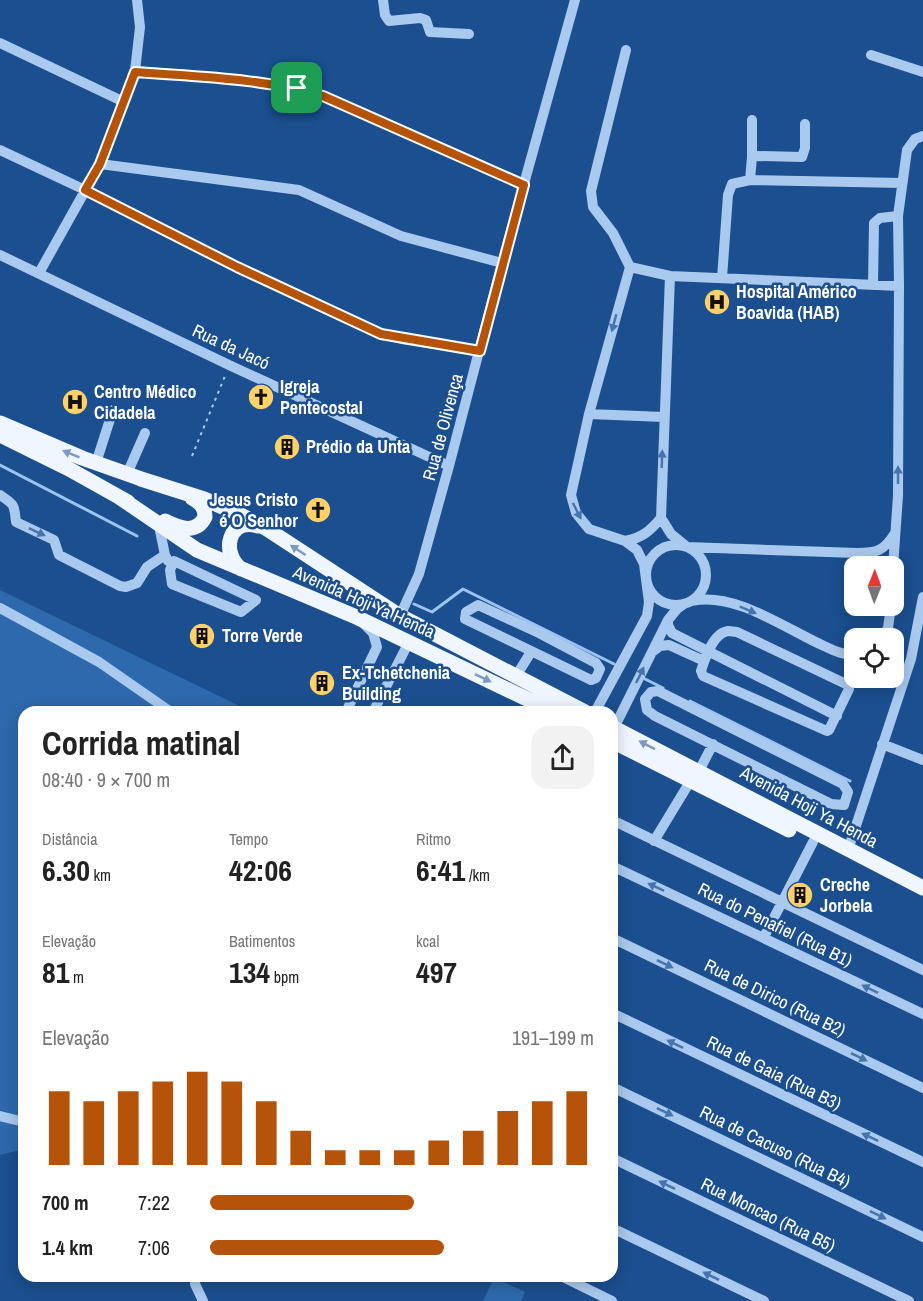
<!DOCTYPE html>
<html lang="pt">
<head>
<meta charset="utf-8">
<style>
	:root { --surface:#fff; --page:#f2f2f2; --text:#222; --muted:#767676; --accent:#b45309 }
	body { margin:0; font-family:"Archivo Narrow",sans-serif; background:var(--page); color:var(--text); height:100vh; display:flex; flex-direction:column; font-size:22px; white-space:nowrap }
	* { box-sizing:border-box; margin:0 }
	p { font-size:20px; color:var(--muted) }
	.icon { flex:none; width:33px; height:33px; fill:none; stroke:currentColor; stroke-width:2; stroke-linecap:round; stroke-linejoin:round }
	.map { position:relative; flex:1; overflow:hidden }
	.drawer { position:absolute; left:18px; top:706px; width:600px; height:576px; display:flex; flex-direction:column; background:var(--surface); border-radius:18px; box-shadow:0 3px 15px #0003 }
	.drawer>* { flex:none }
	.needle { width:39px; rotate:1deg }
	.controls { position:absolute; left:844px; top:556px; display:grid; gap:12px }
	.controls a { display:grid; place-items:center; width:60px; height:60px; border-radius:12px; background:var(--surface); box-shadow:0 3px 15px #0003; font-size:30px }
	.pin { position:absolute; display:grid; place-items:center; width:51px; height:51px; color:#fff; margin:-26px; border-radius:12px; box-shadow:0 3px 9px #0006 }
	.round { display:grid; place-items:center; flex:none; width:63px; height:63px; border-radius:18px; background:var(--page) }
	.summary { display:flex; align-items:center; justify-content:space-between; height:102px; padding:0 24px }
	h1 { font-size:33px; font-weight:700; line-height:45px }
	.figures { display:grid; grid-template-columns:repeat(3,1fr); gap:9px; height:102px; padding:6px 24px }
	.figures div { display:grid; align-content:center }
	.figures b { font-size:30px; font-weight:700 }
	.figures small { font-size:16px; font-weight:400 }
	.figures p { font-size:16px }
	.chart { height:168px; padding:12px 24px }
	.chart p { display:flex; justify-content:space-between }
	.chart svg { width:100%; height:108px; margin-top:6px; stroke:var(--accent); stroke-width:6 }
	ul { padding:0 24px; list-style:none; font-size:20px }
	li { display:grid; grid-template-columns:96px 72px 1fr; align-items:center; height:45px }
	li i { height:15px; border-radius:8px; background:var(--accent) }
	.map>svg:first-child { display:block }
	.pitch { fill:#2e69ad }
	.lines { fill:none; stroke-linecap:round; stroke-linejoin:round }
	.stream { stroke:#9cc4f0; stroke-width:3 }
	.path { stroke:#a9c9ee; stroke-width:2; stroke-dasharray:3 4.5; stroke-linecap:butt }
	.minor { stroke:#a9c9ee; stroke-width:10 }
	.major { stroke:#f0f6ff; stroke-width:15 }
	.oneway { fill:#4674ac }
	.oneway2 { fill:#7b9ac1 }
	.route-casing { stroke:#fff; stroke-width:12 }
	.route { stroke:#b45309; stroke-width:8 }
	.labels { text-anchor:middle; stroke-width:5; stroke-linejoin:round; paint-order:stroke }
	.poi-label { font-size:18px; font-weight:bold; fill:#fff; stroke:#1b4f8f; text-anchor:start }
	.street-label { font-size:18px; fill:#fff; stroke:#1b4f8f }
</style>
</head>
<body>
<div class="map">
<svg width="923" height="1301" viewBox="0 0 923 1301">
	<rect width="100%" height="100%" fill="#1b4f8f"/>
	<!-- pitch -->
	<path class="pitch" d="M0 590 252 712H24V1149L0 1155Z
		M494 1278 525 1292 521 1301H483Z"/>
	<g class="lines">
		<!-- stream -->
		<path class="stream" d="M0 465 137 536
			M414 604 432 612 463 589 614 664
			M643 678 663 688
			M690 701 850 781"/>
		<!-- path -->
		<path class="path" d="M192 456 225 376"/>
		<!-- minor -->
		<path class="minor" d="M383 0 385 15 389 21 420 18 426 20 430 32 469 34
			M0 43 122 101
			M871 55 923 72
			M135 71C198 77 262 78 323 96L524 185
			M752 120V157
			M0 150 85 190 237 267 381 334 402 339 480 351
			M100 164 299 190 401 236 502 263
			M750 180 752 157 757 156 802 157 805 148V124
			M0 255 229 365 449 466
			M630 267 670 276 661 518 671 534 687 547 857 553C877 553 884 551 895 533
			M39 273 100 164 135 71 140 27 137 0
			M670 276 899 286 898 496 893 567
			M722 278 728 195 732 184 750 180 902 183
			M873 285 874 223 880 218 898 216
			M899 286 898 216 907 150 915 139 923 136
			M589 414 664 417
			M96 463 113 410
			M127 474 145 433
			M0 495C15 505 14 504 16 522L54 540 59 555 120 586 126 587 137 583 147 567 165 555
			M159 526 165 555 168 561
			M625 541C642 538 650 531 661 518
			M646 575a30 30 0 1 1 60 0a30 30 0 1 1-60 0Z
			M860 555 873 559 882 567
			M174 561 256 600 241 612 172 584 170 570Z
			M692 601C734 591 786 629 824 646 833 650 844 656 855 654
			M478 605 539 633 596 663 600 669 596 678 591 680 465 619 466 612Z
			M0 608 99 662 171 712
			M400 616 419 574 449 466 502 263 575 0
			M668 620V625L672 633 837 716
			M728 631 737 632 848 685 849 689 829 730 827 731 703 676 701 671C705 658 713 633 728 631Z
			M881 639 888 628 891 606
			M652 652 660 646 669 645 704 661
			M516 676 531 652
			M658 691 843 784 848 792 844 805 831 804 655 716 647 710 645 699 651 692Z
			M346 712 377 647 373 633 364 624
			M373 712 409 642
			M595 712 647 616 649 602 644 564 637 550 625 541 589 529 576 513 571 495 589 414 630 267 613 233 593 207 591 191 626 50
			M614 728 668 620 677 609 684 604
			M882 744 923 760
			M699 771 713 744
			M612 820 923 970
			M654 841 691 780
			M848 850 911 659 923 597
			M612 866 923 1014
			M764 937 813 842
			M612 938 923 1088
			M612 1013 923 1162
			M612 1087 923 1237
			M0 1116 24 1122
			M612 1158 909 1301
			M612 1228 764 1301
			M195 1276V1284L203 1301
			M561 1276 612 1301"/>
		<!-- major -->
		<path class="major" d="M0 423 82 458 150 482
			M0 435 69 469 128 502
			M141 479 204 499 239 514 267 529 400 616 585 712
			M119 497 197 550 354 616 554 712
			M165 521C179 528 196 535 205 517 205 507 200 502 192 498
			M241 569C220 552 229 517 258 526
			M612 727 923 888
			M612 741 789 830"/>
	</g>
	<!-- one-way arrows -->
	<defs><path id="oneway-solid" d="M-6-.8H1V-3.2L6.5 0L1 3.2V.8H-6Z" transform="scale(1.5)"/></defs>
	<g class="oneway">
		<use href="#oneway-solid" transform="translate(614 323) rotate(105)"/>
		<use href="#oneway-solid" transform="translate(662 459) rotate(-88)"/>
		<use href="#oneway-solid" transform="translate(898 475) rotate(-90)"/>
		<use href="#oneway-solid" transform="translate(577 511) rotate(63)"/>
		<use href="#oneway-solid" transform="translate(37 532) rotate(25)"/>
		<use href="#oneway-solid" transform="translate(748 610) rotate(23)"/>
		<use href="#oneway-solid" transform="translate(640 675) rotate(-64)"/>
		<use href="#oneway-solid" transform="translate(656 887) rotate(-155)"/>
		<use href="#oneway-solid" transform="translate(665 964) rotate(26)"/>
		<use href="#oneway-solid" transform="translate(870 989) rotate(-154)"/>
		<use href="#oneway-solid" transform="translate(675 1044) rotate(-154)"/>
		<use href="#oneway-solid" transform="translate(859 1057) rotate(26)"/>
		<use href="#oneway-solid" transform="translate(665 1112) rotate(26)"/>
		<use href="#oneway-solid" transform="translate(870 1137) rotate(-155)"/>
		<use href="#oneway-solid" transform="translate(667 1185) rotate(-154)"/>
		<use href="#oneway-solid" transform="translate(878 1215) rotate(26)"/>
		<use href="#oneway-solid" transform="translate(711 1276) rotate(-154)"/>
	</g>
	<g class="oneway2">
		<use href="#oneway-solid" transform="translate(71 454) rotate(-158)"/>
		<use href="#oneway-solid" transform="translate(298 550) rotate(-147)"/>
		<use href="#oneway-solid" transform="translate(483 678) rotate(26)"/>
		<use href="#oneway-solid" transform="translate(647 745) rotate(-153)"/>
	</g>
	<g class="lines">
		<!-- route casing -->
		<g class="route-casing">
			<path id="route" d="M135 72C198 77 262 78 323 96L524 185 480 351 381 334 237 267 85 190 100 164Z"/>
		</g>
		<!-- route -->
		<use href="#route" class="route"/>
	</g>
	<!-- icons -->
	<defs>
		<g id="hospital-disc" transform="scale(1.35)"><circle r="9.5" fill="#ffd166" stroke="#1b4f8f"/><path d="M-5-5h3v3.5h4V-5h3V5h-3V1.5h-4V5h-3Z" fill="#111"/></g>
		<g id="church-disc" transform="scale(1.35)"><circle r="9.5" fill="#ffd166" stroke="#1b4f8f"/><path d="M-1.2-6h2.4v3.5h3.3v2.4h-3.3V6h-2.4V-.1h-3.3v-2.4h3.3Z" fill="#111"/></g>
		<g id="building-disc" transform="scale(1.35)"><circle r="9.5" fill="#ffd166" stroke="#1b4f8f"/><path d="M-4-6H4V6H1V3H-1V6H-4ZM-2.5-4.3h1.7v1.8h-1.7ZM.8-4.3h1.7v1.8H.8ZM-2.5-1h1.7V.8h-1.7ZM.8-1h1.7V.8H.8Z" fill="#111"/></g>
	</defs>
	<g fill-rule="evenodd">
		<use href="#hospital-disc" x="717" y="302"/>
		<use href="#church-disc" x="261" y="397"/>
		<use href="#hospital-disc" x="75" y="402"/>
		<use href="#building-disc" x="287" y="447"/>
		<use href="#church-disc" x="318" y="510"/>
		<use href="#building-disc" x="202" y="636"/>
		<use href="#building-disc" x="322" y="683"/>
		<use href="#building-disc" x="800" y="895"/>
	</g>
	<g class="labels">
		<!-- poi labels -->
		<g class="poi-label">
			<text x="736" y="298">Hospital Américo<tspan x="736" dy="21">Boavida (HAB)</tspan></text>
			<text x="280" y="393">Igreja<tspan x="280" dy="21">Pentecostal</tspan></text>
			<text x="94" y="398">Centro Médico<tspan x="94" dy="21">Cidadela</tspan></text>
			<text x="306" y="453">Prédio da Unta</text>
			<text x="298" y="506" text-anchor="end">Jesus Cristo<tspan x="298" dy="21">é O Senhor</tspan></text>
			<text x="222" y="642">Torre Verde</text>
			<text x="342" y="679">Ex-Tchetchenia<tspan x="342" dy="21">Building</tspan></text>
			<text x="820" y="891">Creche<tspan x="820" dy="21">Jorbela</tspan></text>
		</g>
		<!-- street labels -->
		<g class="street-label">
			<text transform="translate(231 347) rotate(25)" y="6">Rua da Jacó</text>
			<text transform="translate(443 427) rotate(-75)" y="6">Rua de Olivença</text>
			<text transform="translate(364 602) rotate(24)" y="6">Avenida Hoji Ya Henda</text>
			<text transform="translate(809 807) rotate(28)" y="6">Avenida Hoji Ya Henda</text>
			<text transform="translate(775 925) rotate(26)" y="6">Rua do Penafiel (Rua B1)</text>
			<text transform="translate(775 998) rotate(26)" y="6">Rua de Dirico (Rua B2)</text>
			<text transform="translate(774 1073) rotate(26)" y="6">Rua de Gaia (Rua B3)</text>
			<text transform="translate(775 1147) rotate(26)" y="6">Rua de Cacuso (Rua B4)</text>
			<text transform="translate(768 1215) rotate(26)" y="6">Rua Moncao (Rua B5)</text>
		</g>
	</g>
</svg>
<div class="controls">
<a><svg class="needle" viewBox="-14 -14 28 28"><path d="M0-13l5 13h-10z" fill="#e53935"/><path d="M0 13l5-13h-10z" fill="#767676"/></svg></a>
<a><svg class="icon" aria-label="locate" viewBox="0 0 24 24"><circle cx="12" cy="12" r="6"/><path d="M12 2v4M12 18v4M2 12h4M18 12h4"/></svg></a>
</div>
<div class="pin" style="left:297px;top:88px;background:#1e9e55"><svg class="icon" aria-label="arrive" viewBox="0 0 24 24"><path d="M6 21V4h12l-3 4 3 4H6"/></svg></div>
<section class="drawer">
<div class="summary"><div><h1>Corrida matinal</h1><p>08:40 · 9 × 700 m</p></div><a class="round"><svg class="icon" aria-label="share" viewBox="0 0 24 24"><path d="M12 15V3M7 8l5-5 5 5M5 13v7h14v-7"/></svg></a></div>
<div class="figures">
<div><p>Distância</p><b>6.30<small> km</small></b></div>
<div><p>Tempo</p><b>42:06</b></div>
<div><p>Ritmo</p><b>6:41<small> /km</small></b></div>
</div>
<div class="figures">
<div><p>Elevação</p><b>81<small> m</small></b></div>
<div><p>Batimentos</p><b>134<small> bpm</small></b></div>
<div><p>kcal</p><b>497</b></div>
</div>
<div class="chart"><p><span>Elevação</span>191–199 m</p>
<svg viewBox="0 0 160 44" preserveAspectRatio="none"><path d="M5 44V14M15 44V18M25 44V14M35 44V10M45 44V6M55 44V10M65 44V18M75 44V30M85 44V38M95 44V38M105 44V38M115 44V34M125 44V30M135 44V22M145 44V18M155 44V14"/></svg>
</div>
<ul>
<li><b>700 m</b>7:22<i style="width:53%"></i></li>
<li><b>1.4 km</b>7:06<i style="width:61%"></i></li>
</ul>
</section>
</div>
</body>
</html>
